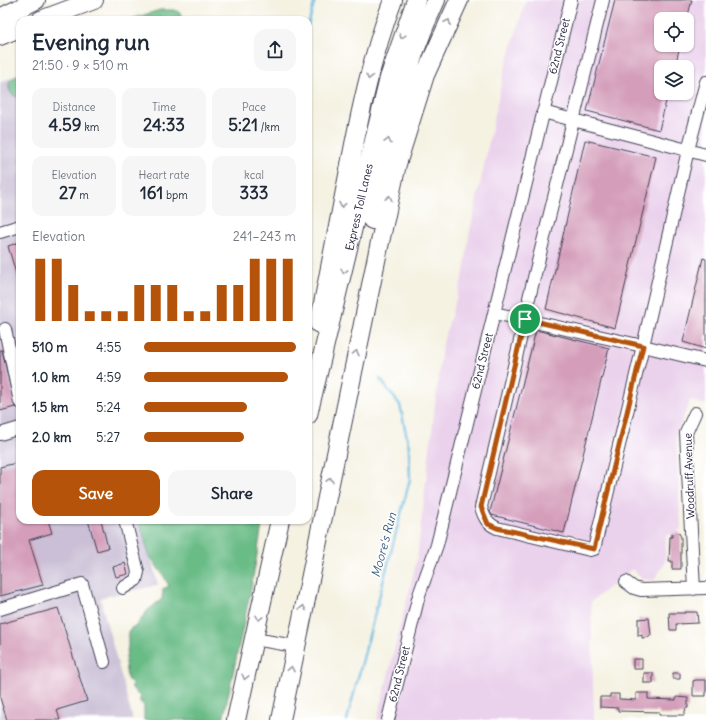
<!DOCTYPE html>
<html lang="en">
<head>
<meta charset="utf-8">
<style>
	:root { --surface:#fff; --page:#f6f6f7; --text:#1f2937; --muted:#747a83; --accent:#b45309 }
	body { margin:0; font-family:Delius,sans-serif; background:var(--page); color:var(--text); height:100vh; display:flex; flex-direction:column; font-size:15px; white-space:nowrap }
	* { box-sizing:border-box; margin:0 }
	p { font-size:13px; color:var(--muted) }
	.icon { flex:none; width:22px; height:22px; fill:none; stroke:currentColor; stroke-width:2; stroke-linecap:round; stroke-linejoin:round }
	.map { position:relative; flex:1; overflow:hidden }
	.side { position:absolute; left:16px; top:16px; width:296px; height:508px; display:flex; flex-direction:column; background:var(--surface); border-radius:12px; box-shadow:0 1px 3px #0004 }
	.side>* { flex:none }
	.controls { position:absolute; left:654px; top:12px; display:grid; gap:8px }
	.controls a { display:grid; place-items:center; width:40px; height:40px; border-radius:8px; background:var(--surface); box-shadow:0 1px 3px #0004; font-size:20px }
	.pin { position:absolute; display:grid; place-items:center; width:34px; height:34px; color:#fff; margin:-17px; border:2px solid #fff; border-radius:50%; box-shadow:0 1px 4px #0007 }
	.round { display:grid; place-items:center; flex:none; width:42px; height:42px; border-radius:12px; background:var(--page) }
	.headline { display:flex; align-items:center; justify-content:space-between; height:68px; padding:0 16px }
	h1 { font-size:22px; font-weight:800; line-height:30px }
	.stats { display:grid; grid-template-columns:repeat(3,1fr); gap:6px; height:68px; padding:4px 16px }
	.stats div { display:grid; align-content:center; border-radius:10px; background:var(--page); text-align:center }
	.stats b { font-size:17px; font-weight:800 }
	.stats small { font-size:11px; font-weight:400 }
	.stats p { font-size:11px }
	.chart { height:112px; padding:8px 16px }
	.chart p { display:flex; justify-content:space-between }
	.chart svg { width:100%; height:72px; margin-top:4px; stroke:var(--accent); stroke-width:6 }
	.cta { display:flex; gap:8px; margin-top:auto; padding:8px 16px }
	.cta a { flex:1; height:46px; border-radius:12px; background:var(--accent); color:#fff; font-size:16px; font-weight:800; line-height:46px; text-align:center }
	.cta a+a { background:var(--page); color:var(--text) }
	ul { padding:0 16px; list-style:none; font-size:13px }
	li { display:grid; grid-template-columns:64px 48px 1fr; align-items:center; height:30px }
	li i { height:10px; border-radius:5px; background:var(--accent) }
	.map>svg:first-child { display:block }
	.built { fill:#ead1ec; fill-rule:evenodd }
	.industrial { fill:#cabfd6 }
	.forest { fill:#6bbc87; stroke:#466f61 }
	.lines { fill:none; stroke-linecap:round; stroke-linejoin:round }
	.stream { stroke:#60b6dd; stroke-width:2.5 }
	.building { fill:#d49dba }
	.minor-casing { stroke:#424154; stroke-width:14 }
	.highway-casing { stroke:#424154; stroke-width:20 }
	.minor { stroke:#fff; stroke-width:12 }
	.highway { stroke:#fff; stroke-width:18 }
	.oneway { stroke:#9c9ca7 }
	.route-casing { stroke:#fff; stroke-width:8 }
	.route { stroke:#b45309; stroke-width:5 }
	.labels { text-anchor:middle; stroke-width:3; stroke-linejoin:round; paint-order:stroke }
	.street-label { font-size:11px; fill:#22223b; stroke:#fff }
	.water-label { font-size:12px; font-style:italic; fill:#3b5d7c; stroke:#fff }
</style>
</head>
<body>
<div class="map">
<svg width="706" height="720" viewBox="0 0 706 720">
	<rect width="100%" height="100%" fill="#fff"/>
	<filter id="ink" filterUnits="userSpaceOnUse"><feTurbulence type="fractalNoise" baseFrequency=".025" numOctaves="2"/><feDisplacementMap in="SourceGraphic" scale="8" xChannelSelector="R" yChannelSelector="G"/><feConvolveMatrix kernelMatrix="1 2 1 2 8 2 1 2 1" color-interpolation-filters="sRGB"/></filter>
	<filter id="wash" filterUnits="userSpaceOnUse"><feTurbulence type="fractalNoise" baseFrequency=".012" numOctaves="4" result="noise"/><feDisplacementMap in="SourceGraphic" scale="16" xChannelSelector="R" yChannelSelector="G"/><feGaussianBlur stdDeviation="0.9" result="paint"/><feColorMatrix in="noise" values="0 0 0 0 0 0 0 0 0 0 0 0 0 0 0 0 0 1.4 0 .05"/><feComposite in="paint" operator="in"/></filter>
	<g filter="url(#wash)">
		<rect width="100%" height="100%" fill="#f5f2e2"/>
		<!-- built -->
		<path class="built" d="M526 0H706V405L690 400 676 436 681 528 677 534 666 535 665 563 654 580 642 579 632 569 591 602 594 720H377L417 558 442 346 464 272 469 236 503 76ZM661 19H687V45H661ZM661 67H687V93H661Z"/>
		<!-- industrial -->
		<path class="industrial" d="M20 73V520H141L158 585 100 598 133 720H0V83Z"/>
		<!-- forest -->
		<path class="forest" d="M160 10H174L181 13 184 20H127Z
			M20 72V96L17 97C10 94 8 89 9 82Z
			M139 520H263L251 589 223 720H144V706L140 702V697L132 688V684L127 679 125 662 128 646V633L131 628 136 626 148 610 162 599 163 589 169 586 165 578 149 555Z"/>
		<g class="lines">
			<!-- stream -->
			<path class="stream" d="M308 26 315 0
				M347 720 410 479 409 447 400 405 380 379"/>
		</g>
		<g id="blocks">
			<!-- building -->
			<path class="building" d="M615 0H692L687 19H661V45H680L675 67H661V93H668L659 130 587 111Z
				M585 140 656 157 615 328 546 309Z
				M20 242V280H18L8 246Z
				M703 258 706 259V349L683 342Z
				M536 330 609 348 564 533 492 515 490 512Z
				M0 350H2L15 407 0 411Z
				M20 462V520H48L52 533 29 540 43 585 0 596V467Z
				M88 520H101L108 548 97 551Z
				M679 533 681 537V569H672V561H669L670 537H672V534Z
				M125 563 128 574 116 577 113 567Z
				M58 608 87 701 57 710 60 720H7L0 698V624Z
				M685 612H697L698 623 676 624V630H670L669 613H685Z
				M649 618 651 635 649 637 642 638V635L638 636V619Z
				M633 659H642V669H633Z
				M644 673H653V683H644Z
				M673 673H680V679H673Z
				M696 680H706V696H693V681Z
				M636 693H648V699L676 700V697L688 698V708H686L684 715H659V712L618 711V708L600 707V697H610V694H619V699L636 700Z"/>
		</g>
	</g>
	<g filter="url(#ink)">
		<use href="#blocks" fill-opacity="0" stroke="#424154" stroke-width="1"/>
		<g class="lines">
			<!-- minor casing -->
			<g class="minor-casing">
				<path id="minor" d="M706 82 688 150 643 346 706 361
					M543 112 706 155
					M0 232 20 226
					M529 298 603 0
					M494 313 643 346 594 549 590 550 497 528C487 523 484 518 481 507L525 319
					M5 329 20 402
					M0 434 20 428
					M626 582 634 588 641 590 706 588
					M123 588 136 580 138 572 125 520
					M694 589 686 433 695 413
					M0 609 82 584 104 662
					M254 639 295 646
					M388 720 419 595 437 545 571 0"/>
			</g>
			<!-- highway casing -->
			<g class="highway-casing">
				<path id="highway" d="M0 18 36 0
					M41 20 94 0
					M0 36 20 28
					M372 220C386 144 403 70 436 0
					M319 324C329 273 339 221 349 170 360 113 372 55 393 0
					M308 415 389 78 416 0
					M236 720 280 520
					M281 720 377 256 397 164 425 75 459 0"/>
			</g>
			<!-- minor -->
			<use href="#minor" class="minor"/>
			<!-- highway -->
			<use href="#highway" class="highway"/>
		</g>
		<!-- one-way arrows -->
		<defs><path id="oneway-chevron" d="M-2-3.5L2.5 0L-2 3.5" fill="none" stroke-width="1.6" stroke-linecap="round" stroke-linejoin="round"/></defs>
		<g class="oneway">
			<use href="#oneway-chevron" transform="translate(448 22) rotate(-65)"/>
			<use href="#oneway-chevron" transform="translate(402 36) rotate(108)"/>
			<use href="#oneway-chevron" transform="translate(369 77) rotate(103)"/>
			<use href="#oneway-chevron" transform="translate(388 141) rotate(-77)"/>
			<use href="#oneway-chevron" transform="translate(389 198) rotate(-77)"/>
			<use href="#oneway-chevron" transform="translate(342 205) rotate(101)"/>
			<use href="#oneway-chevron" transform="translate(344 271) rotate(104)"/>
			<use href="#oneway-chevron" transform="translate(356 353) rotate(-78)"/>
			<use href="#oneway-chevron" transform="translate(330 480) rotate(-78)"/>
			<use href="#oneway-chevron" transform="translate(303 608) rotate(-78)"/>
			<use href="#oneway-chevron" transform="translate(259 618) rotate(103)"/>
			<use href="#oneway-chevron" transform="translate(291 669) rotate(-79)"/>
			<use href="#oneway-chevron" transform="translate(245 677) rotate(103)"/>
		</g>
	</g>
	<g class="lines" filter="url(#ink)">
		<!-- route casing -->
		<g class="route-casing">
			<path id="route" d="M525 319 643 346 594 549 497 528 488 524 481 507Z"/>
		</g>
		<!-- route -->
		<use href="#route" class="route"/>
	</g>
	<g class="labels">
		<!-- street labels -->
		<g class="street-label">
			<text transform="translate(559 46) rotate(-76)" y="4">62nd Street</text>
			<text transform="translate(359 207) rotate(-77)" y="4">Express Toll Lanes</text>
			<text transform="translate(482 361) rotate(-76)" y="4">62nd Street</text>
			<text transform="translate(689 476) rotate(-92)" y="4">Woodruff Avenue</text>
			<text transform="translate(399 674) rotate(-76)" y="4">62nd Street</text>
		</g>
		<!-- water labels -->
		<g class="water-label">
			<text transform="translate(384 545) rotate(-75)" y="4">Moore's Run</text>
		</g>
	</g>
</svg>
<div class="controls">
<a><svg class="icon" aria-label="locate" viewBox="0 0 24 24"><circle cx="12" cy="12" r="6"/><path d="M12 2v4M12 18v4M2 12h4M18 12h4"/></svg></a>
<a><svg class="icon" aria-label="layers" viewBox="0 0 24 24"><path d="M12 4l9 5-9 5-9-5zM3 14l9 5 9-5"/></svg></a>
</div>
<div class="pin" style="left:525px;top:319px;background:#1e9e55"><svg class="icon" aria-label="arrive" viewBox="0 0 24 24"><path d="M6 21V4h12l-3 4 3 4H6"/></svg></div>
<section class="side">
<div class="headline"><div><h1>Evening run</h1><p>21:50 · 9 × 510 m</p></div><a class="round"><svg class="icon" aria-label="share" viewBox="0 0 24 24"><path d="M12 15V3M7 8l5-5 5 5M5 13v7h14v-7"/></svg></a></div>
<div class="stats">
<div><p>Distance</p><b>4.59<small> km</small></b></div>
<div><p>Time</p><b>24:33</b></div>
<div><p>Pace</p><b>5:21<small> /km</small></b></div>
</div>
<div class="stats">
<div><p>Elevation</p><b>27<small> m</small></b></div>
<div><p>Heart rate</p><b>161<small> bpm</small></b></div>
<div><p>kcal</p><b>333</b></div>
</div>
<div class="chart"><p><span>Elevation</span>241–243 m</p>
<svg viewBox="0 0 160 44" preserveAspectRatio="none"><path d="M5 44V6M15 44V6M25 44V22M35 44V38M45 44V38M55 44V38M65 44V22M75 44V22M85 44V22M95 44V38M105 44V38M115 44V22M125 44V22M135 44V6M145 44V6M155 44V6"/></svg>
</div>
<ul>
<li><b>510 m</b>4:55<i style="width:100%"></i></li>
<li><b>1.0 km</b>4:59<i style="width:95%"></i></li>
<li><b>1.5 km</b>5:24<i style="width:68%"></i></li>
<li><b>2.0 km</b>5:27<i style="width:66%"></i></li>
</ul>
<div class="cta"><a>Save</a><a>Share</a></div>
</section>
</div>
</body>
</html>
